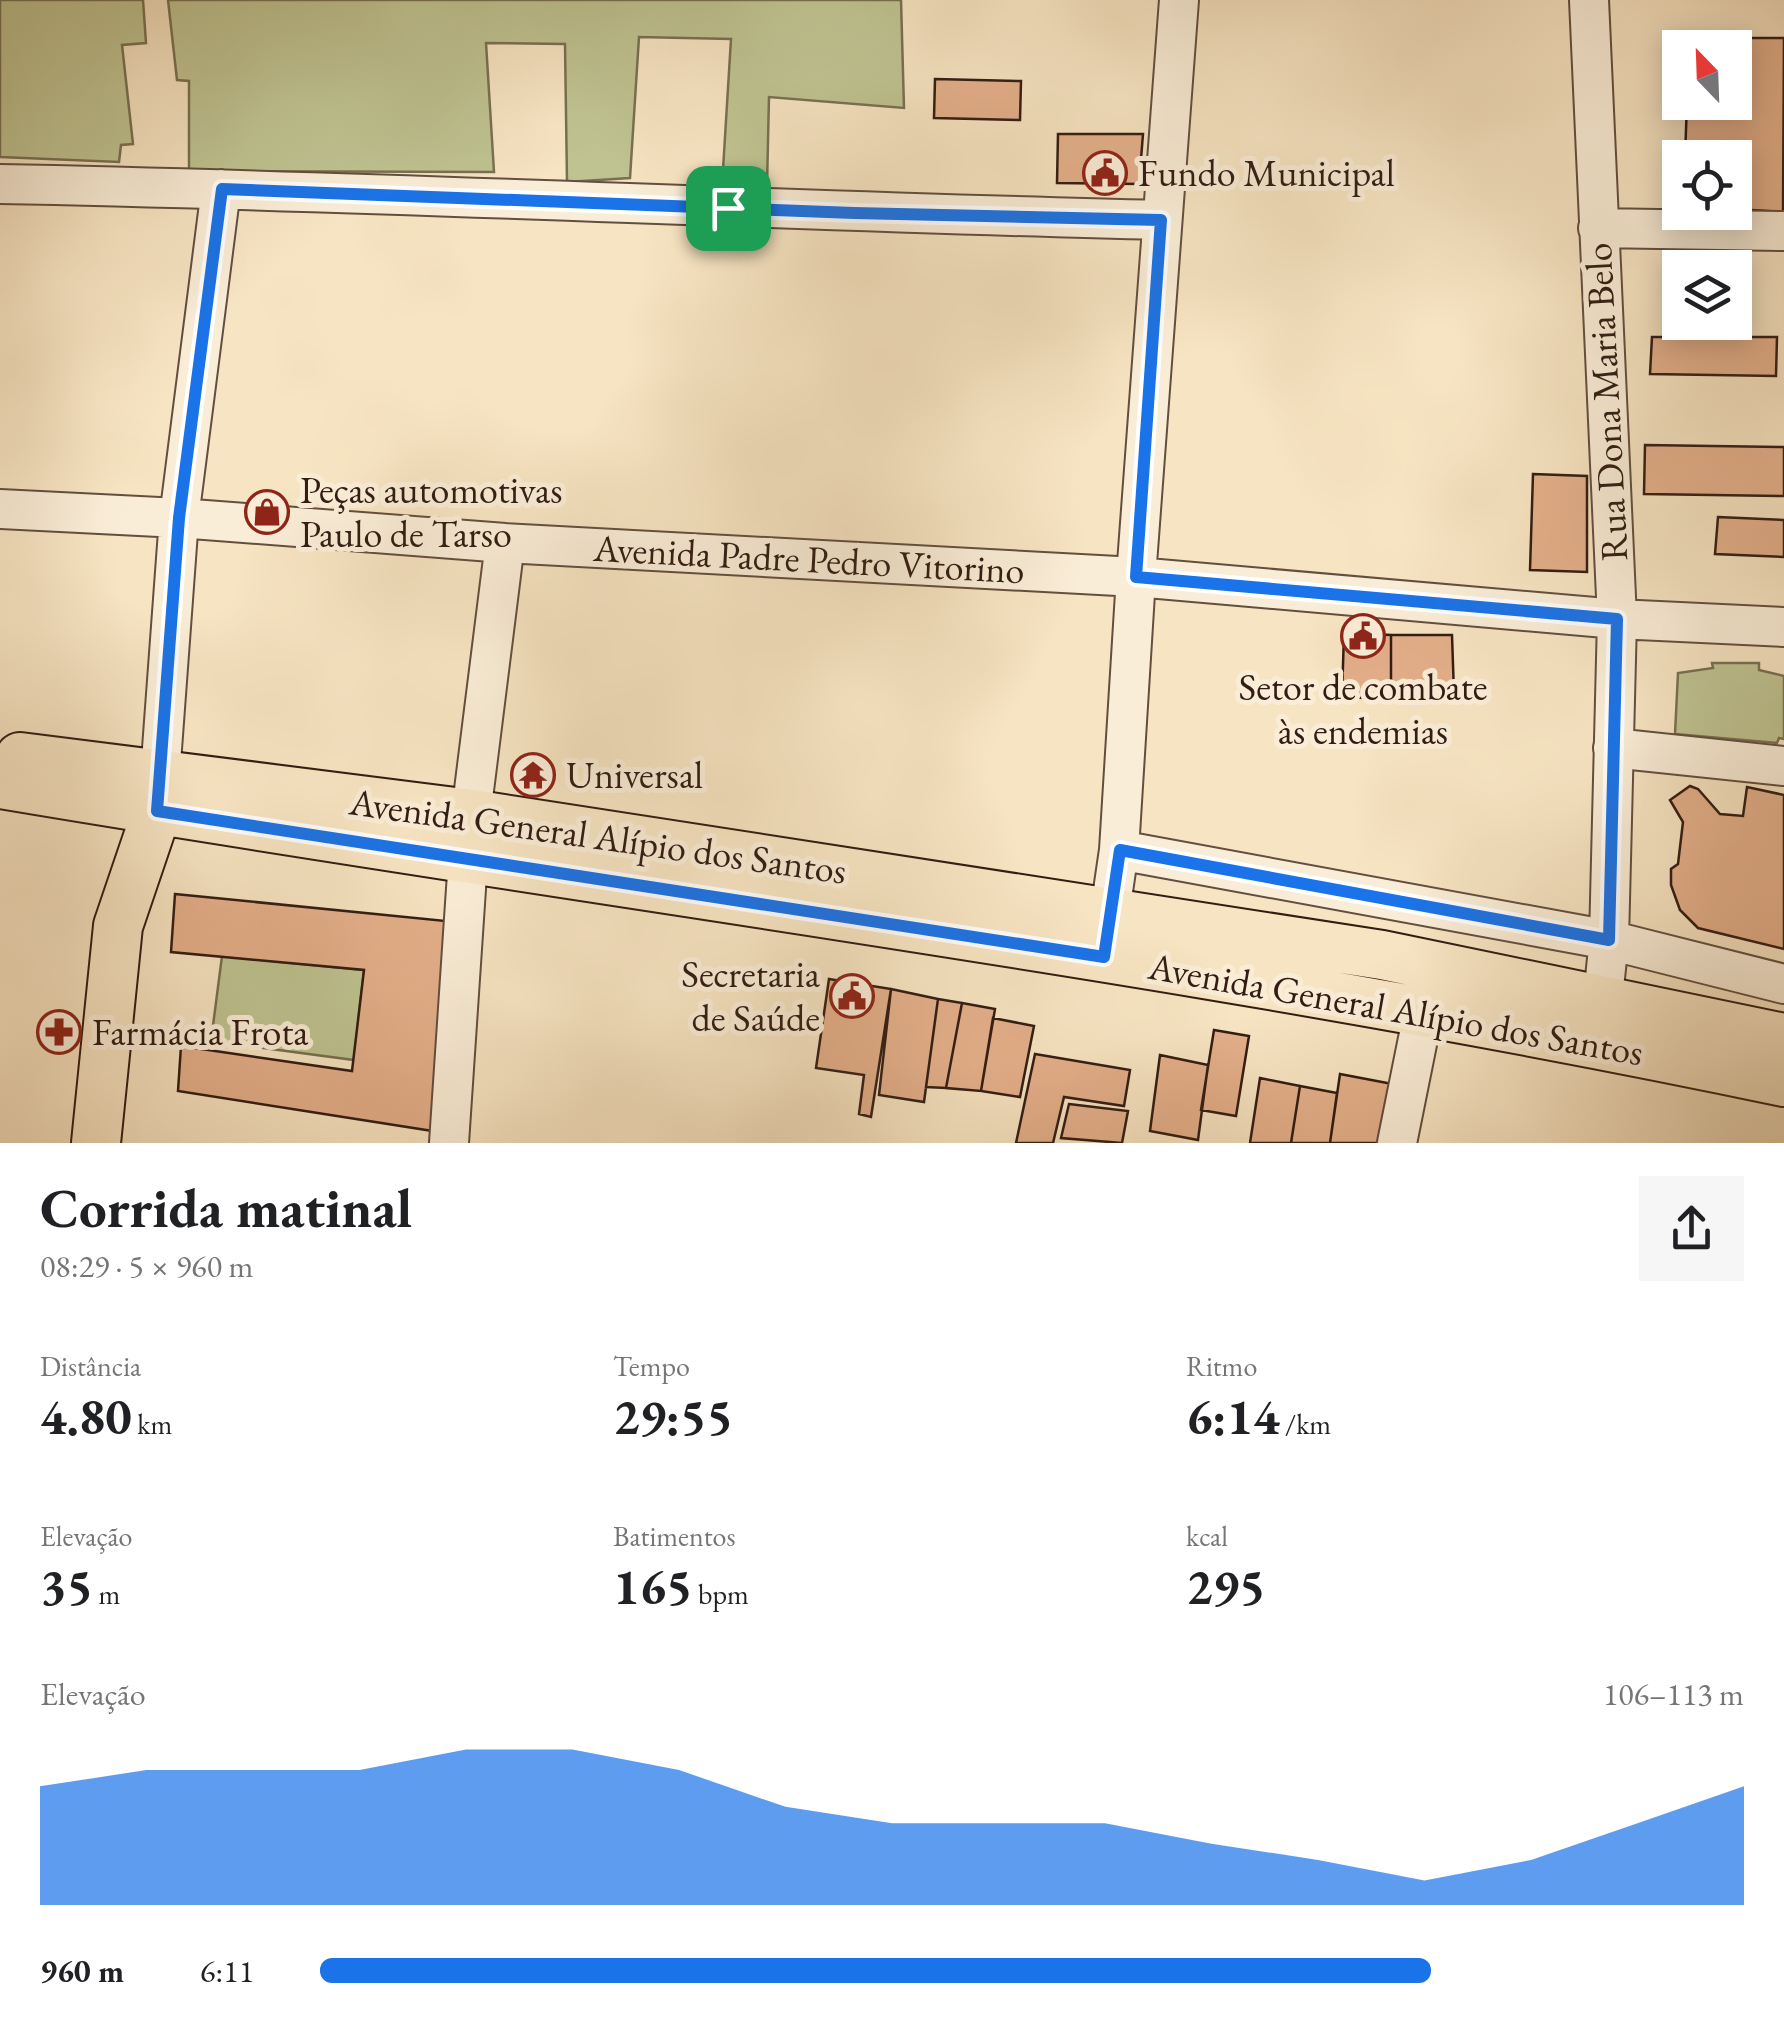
<!DOCTYPE html>
<html lang="pt">
<head>
<meta charset="utf-8">
<style>
	:root { --surface:#fff; --page:#f6f6f6; --text:#202124; --muted:#757577; --accent:#1a73e8 }
	body { margin:0; font-family:"EB Garamond",serif; background:var(--page); color:var(--text); height:100vh; display:flex; flex-direction:column; font-size:38px; white-space:nowrap }
	* { box-sizing:border-box; margin:0 }
	p { font-size:32px; color:var(--muted) }
	.icon { flex:none; width:55px; height:55px; fill:none; stroke:currentColor; stroke-width:2; stroke-linecap:round; stroke-linejoin:round }
	.map { position:relative; height:1143px; overflow:hidden }
	.panel { display:flex; flex-direction:column; background:var(--surface); flex:1 }
	.panel>* { flex:none }
	.needle { width:65px; rotate:337deg }
	.controls { position:absolute; left:1662px; top:30px; display:grid; gap:20px }
	.controls a { display:grid; place-items:center; width:90px; height:90px; border-radius:0px; background:var(--surface); box-shadow:0 5px 25px #0003; font-size:50px }
	.pin { position:absolute; display:grid; place-items:center; width:85px; height:85px; color:#fff; margin:-42px; border-radius:20px; box-shadow:0 5px 15px #0006 }
	.round { display:grid; place-items:center; flex:none; width:105px; height:105px; border-radius:0px; background:var(--page) }
	.head { display:flex; align-items:center; justify-content:space-between; height:170px; padding:0 40px }
	h1 { font-size:55px; font-weight:700; line-height:75px }
	.metrics { display:grid; grid-template-columns:repeat(3,1fr); gap:15px; height:170px; padding:10px 40px }
	.metrics div { display:grid; align-content:center }
	.metrics b { font-size:50px; font-weight:700 }
	.metrics small { font-size:28px; font-weight:400 }
	.metrics p { font-size:28px }
	.chart { height:280px; padding:20px 40px }
	.chart p { display:flex; justify-content:space-between }
	.chart svg { width:100%; height:180px; margin-top:10px; fill:var(--accent); opacity:.7 }
	ul { padding:0 40px; list-style:none; font-size:32px }
	li { display:grid; grid-template-columns:160px 120px 1fr; align-items:center; height:75px }
	li i { height:25px; border-radius:12px; background:var(--accent) }
	.map>svg:first-child { display:block }
	.green { fill:#bfc391; stroke:#787052; stroke-width:2.5 }
	.building { fill:#e3af8a; stroke:#321c13; stroke-width:2.5 }
	.lines { fill:none; stroke-linecap:round; stroke-linejoin:round }
	.minor-casing { stroke:#634e3f; stroke-width:42 }
	.major-casing { stroke:#321c13; stroke-width:52 }
	.minor { stroke:#faedd7; stroke-width:38 }
	.major { stroke:#f7e4c2; stroke-width:48 }
	.route-casing { stroke:#fff; stroke-width:20 }
	.route { stroke:#1a73e8; stroke-width:12 }
	.labels { text-anchor:middle; stroke-width:10; stroke-linejoin:round; paint-order:stroke }
	.poi-label { font-size:38px; fill:#321c13; stroke:#faedd7; text-anchor:start }
	.street-label { font-size:38px; fill:#321c13; stroke:#faedd7 }
</style>
</head>
<body>
<div class="map">
<svg width="1784" height="1143" viewBox="0 0 1784 1143">
	<rect width="100%" height="100%" fill="#f7e4c2"/>
	<filter id="stains"><feTurbulence type="fractalNoise" baseFrequency=".002" numOctaves="4"/><feColorMatrix values="0 0 0 0 .2 0 0 0 0 .09 0 0 0 0 .02 0 0 0 .5 -.17"/></filter>
	<radialGradient id="worn" r=".72"><stop offset=".6" stop-color="#630" stop-opacity="0"/><stop offset="1" stop-color="#630" stop-opacity=".3"/></radialGradient>
	<!-- green -->
	<path class="green" d="M0 0H143L146 43 122 45 133 144 121 145 119 162 0 157Z
		M168 0H901L904 108 769 97 767 186H722L731 39 639 37 630 178 567 182 565 44 486 43 494 172 189 171V81L177 80Z
		M1712 663H1759V670L1784 676V739L1779 738 1777 743 1675 734 1678 673 1713 668Z
		M222 956 364 970 354 1060 211 1041Z"/>
	<!-- building -->
	<path class="building" d="M1733 38H1784L1783 212 1735 209V158H1685L1687 102H1735Z
		M935 79 1021 81 1020 120 934 118Z
		M1058 134H1143L1139 184 1057 183Z
		M1652 337H1777L1776 376 1650 374Z
		M1645 445 1784 447V496L1644 494Z
		M1533 474 1587 476V572L1530 570Z
		M1718 517 1784 520V557L1715 554Z
		M1344 633 1391 635V699L1342 697Z
		M1391 635H1452L1454 694 1391 692Z
		M1690 786 1698 789 1720 814 1743 816 1747 787 1784 795V949L1698 928 1680 910 1671 885V869L1678 864 1683 822 1670 800Z
		M175 894 456 922 439 1132 178 1091 181 1046 352 1071 364 970 171 952Z
		M829 979 891 989 871 1117 859 1114 864 1075 816 1068Z
		M891 989 938 999 924 1102 879 1095Z
		M938 999 962 1003 946 1088 926 1087Z
		M962 1003 995 1009 981 1091 946 1088Z
		M993 1018 1034 1026 1020 1097 981 1091Z
		M1214 1030 1249 1036 1236 1116 1201 1110Z
		M1035 1054 1130 1070 1124 1106 1064 1097 1053 1143H1016Z
		M1160 1055 1208 1065 1198 1140 1150 1131Z
		M1340 1074 1403 1086 1392 1143H1330Z
		M1260 1078 1300 1086 1291 1143H1250Z
		M1300 1086 1337 1093 1330 1143H1291Z
		M1069 1104 1128 1111 1122 1143 1061 1138Z"/>
	<g class="lines">
		<!-- minor casing -->
		<g class="minor-casing">
			<path id="minor" d="M1589 0 1617 619 1609 940 1600 1025
				M0 184C387 191 774 211 1161 220
				M1598 228 1784 231
				M0 509 179 518 505 543 1136 577 1617 619 1784 627
				M1613 748 1784 766
				M158 803 179 518 221 189
				M1119 850 1609 940 1784 984
				M1106 939 1119 850 1136 577 1179 0
				M449 1143 471 814 505 543
				M1397 1143 1423 1014"/>
		</g>
		<!-- major casing -->
		<g class="major-casing">
			<path id="major" d="M20 757 471 814 1382 955 1784 1038
				M0 784C594 884 1194 958 1784 1082
				M96 1143 118 926 157 811"/>
		</g>
		<!-- minor -->
		<use href="#minor" class="minor"/>
		<!-- major -->
		<use href="#major" class="major"/>
	</g>
	<g class="lines">
		<!-- route casing -->
		<g class="route-casing">
			<path id="route" d="M222 189 854 213 1161 220 1136 577 1617 619 1609 940 1120 850 1104 957 157 811 179 518Z"/>
		</g>
		<!-- route -->
		<use href="#route" class="route"/>
	</g>
	<!-- icons -->
	<defs>
		<g id="civic-ring" transform="scale(2.25)"><circle r="9.5" fill="#faedd7" stroke="#8f2418" stroke-width="1.5"/><path d="M-.6-6.5H3V-4.5H.6V-3L4-1V1h2V6H-6V1h2V-1L-.6-3ZM-1.2 2.5V6h2.4V2.5Z" fill="#8f2418"/></g>
		<g id="shop-ring" transform="scale(2.25)"><circle r="9.5" fill="#faedd7" stroke="#8f2418" stroke-width="1.5"/><path d="M-5-2.5h2.3a2.7 3.5 0 0 1 5.4 0H5L5.5 6h-11ZM-1.5-2.5h3a1.5 2.3 0 0 0-3 0Z" fill="#8f2418"/></g>
		<g id="temple-ring" transform="scale(2.25)"><circle r="9.5" fill="#faedd7" stroke="#8f2418" stroke-width="1.5"/><path d="M0-6L5-2H3V0L6.5 2.5H4V6H1.5V3h-3V6H-4V2.5H-6.5L-3 0V-2H-5Z" fill="#8f2418"/></g>
		<g id="pharmacy-ring" transform="scale(2.25)"><circle r="9.5" fill="#faedd7" stroke="#8f2418" stroke-width="1.5"/><path d="M-2-6h4v4h4v4h-4v4h-4v-4h-4v-4h4Z" fill="#8f2418"/></g>
	</defs>
	<g fill-rule="evenodd">
		<use href="#civic-ring" x="1105" y="173"/>
		<use href="#shop-ring" x="267" y="512"/>
		<use href="#civic-ring" x="1363" y="636"/>
		<use href="#temple-ring" x="533" y="775"/>
		<use href="#civic-ring" x="852" y="996"/>
		<use href="#pharmacy-ring" x="59" y="1032"/>
	</g>
	<g class="labels">
		<!-- poi labels -->
		<g class="poi-label">
			<text x="1138" y="186">Fundo Municipal</text>
			<text x="300" y="503">Peças automotivas<tspan x="300" dy="44">Paulo de Tarso</tspan></text>
			<text x="1363" y="700" text-anchor="middle">Setor de combate<tspan x="1363" dy="44">às endemias</tspan></text>
			<text x="566" y="788">Universal</text>
			<text x="820" y="987" text-anchor="end">Secretaria<tspan x="820" dy="44">de Saúde</tspan></text>
			<text x="92" y="1045">Farmácia Frota</text>
		</g>
		<!-- street labels -->
		<g class="street-label">
			<text transform="translate(1606 402) rotate(-93)" y="13">Rua Dona Maria Belo</text>
			<text transform="translate(809 559) rotate(3)" y="13">Avenida Padre Pedro Vitorino</text>
			<text transform="translate(598 836) rotate(8)" y="13">Avenida General Alípio dos Santos</text>
			<text transform="translate(1396 1009) rotate(10)" y="13">Avenida General Alípio dos Santos</text>
		</g>
	</g>
	<rect width="100%" height="100%" filter="url(#stains)"/>
	<rect width="100%" height="100%" fill="url(#worn)"/>
</svg>
<div class="controls">
<a><svg class="needle" viewBox="-14 -14 28 28"><path d="M0-13l5 13h-10z" fill="#e53935"/><path d="M0 13l5-13h-10z" fill="#757577"/></svg></a>
<a><svg class="icon" aria-label="locate" viewBox="0 0 24 24"><circle cx="12" cy="12" r="6"/><path d="M12 2v4M12 18v4M2 12h4M18 12h4"/></svg></a>
<a><svg class="icon" aria-label="layers" viewBox="0 0 24 24"><path d="M12 4l9 5-9 5-9-5zM3 14l9 5 9-5"/></svg></a>
</div>
<div class="pin" style="left:728px;top:208px;background:#1e9e55"><svg class="icon" aria-label="arrive" viewBox="0 0 24 24"><path d="M6 21V4h12l-3 4 3 4H6"/></svg></div>
</div>
<section class="panel">
<div class="head"><div><h1>Corrida matinal</h1><p>08:29 · 5 × 960 m</p></div><a class="round"><svg class="icon" aria-label="share" viewBox="0 0 24 24"><path d="M12 15V3M7 8l5-5 5 5M5 13v7h14v-7"/></svg></a></div>
<div class="metrics">
<div><p>Distância</p><b>4.80<small> km</small></b></div>
<div><p>Tempo</p><b>29:55</b></div>
<div><p>Ritmo</p><b>6:14<small> /km</small></b></div>
</div>
<div class="metrics">
<div><p>Elevação</p><b>35<small> m</small></b></div>
<div><p>Batimentos</p><b>165<small> bpm</small></b></div>
<div><p>kcal</p><b>295</b></div>
</div>
<div class="chart"><p><span>Elevação</span>106–113 m</p>
<svg viewBox="0 0 160 44" preserveAspectRatio="none"><path d="M0 44V15L10 11L20 11L30 11L40 6L50 6L60 11L70 20L80 24L90 24L100 24L110 29L120 33L130 38L140 33L150 24L160 15V44z"/></svg>
</div>
<ul>
<li><b>960 m</b>6:11<i style="width:78%"></i></li>
</ul>
</section>
</body>
</html>
